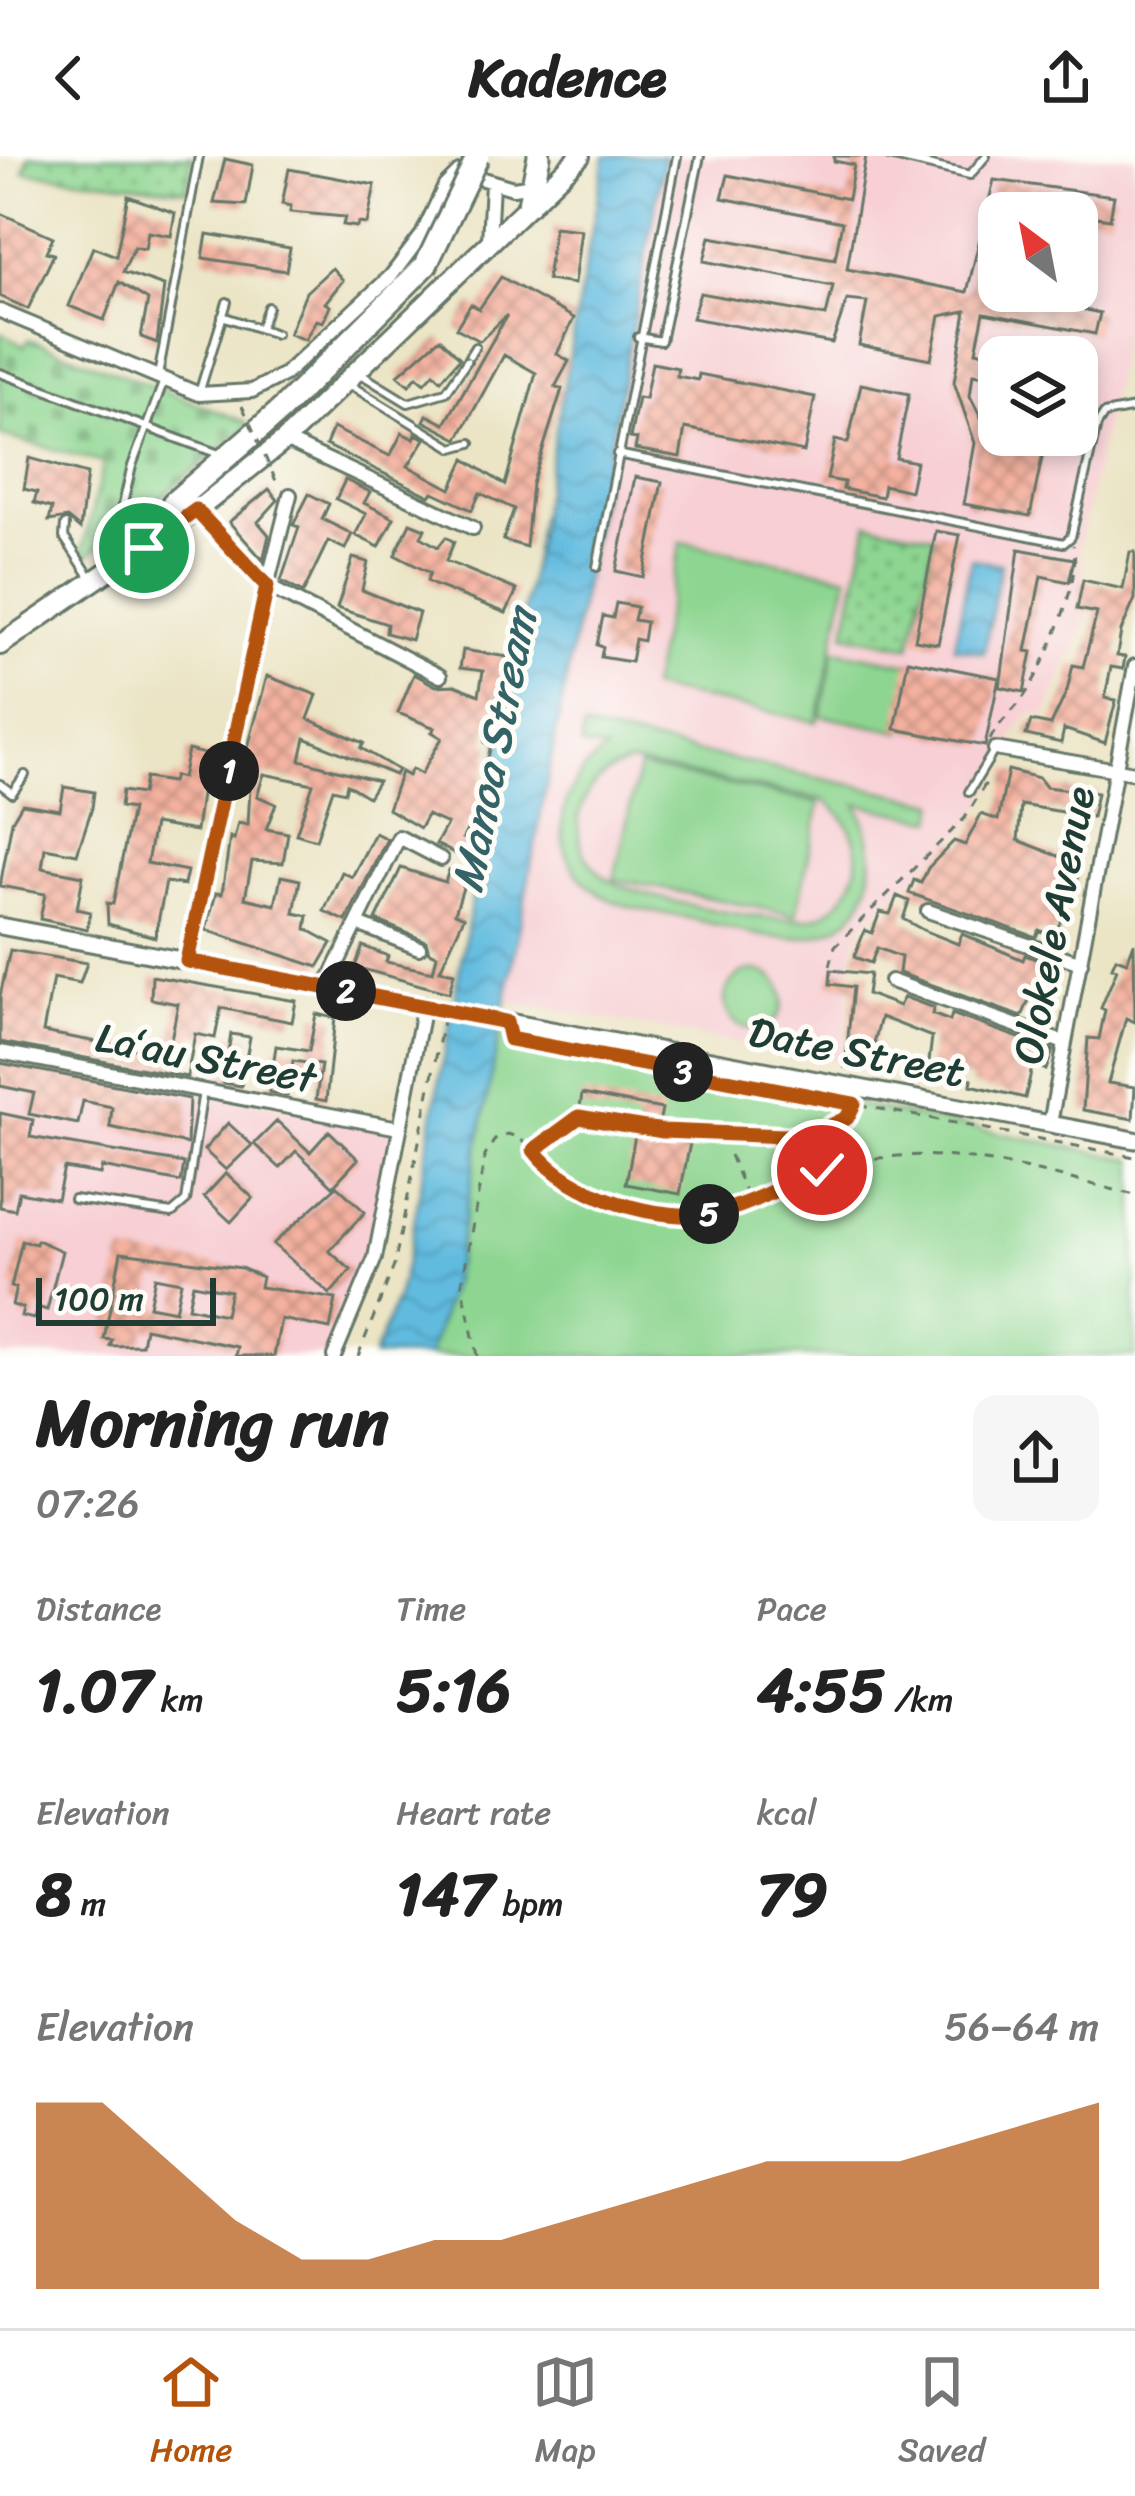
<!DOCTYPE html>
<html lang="en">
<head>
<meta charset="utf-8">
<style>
	:root { --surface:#fff; --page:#f6f6f6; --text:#222; --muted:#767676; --line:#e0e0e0; --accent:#b45309 }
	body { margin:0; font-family:Sriracha,sans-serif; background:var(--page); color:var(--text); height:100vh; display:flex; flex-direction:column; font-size:45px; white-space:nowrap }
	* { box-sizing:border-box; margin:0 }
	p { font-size:39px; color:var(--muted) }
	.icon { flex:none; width:66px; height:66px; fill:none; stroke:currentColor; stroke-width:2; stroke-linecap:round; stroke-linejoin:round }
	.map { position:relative; height:1200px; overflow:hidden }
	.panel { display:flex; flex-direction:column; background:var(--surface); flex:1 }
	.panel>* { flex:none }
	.needle { width:78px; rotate:328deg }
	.buttons { position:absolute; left:978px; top:36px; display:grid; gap:24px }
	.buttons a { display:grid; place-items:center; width:120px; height:120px; border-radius:24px; background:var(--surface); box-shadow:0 6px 18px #0003; font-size:60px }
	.scale { position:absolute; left:36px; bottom:30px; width:180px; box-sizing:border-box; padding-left:12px; border:6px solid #1f3d34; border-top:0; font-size:33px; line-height:42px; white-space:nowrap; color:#1f3d34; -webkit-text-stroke:9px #fdfcf7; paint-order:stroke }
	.pin { position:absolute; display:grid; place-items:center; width:102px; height:102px; color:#fff; margin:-51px; border:6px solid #fff; border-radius:50%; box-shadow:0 3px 12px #0007 }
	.km { position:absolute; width:60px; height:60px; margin:-30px; border-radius:50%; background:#222; color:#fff; font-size:33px; line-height:60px; text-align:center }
	.round { display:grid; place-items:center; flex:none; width:126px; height:126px; border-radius:24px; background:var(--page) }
	.headline { display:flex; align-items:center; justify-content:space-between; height:204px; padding:0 36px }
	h1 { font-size:66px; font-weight:700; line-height:90px }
	.metrics { display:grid; grid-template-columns:repeat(3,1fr); gap:18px; height:204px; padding:12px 36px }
	.metrics div { display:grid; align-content:center }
	.metrics b { font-size:60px; font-weight:700 }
	.metrics small { font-size:33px; font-weight:400 }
	.metrics p { font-size:33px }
	.chart { height:336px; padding:24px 36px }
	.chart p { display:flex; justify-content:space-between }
	.chart svg { width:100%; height:216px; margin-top:12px; fill:var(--accent); opacity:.7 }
	header { display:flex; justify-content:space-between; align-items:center; height:156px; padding:0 36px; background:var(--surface); font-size:54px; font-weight:700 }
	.dock { display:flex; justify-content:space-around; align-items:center; height:168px; border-top:3px solid var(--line); background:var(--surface); font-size:33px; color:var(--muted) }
	.dock a { display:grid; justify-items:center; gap:6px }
	.dock .current { color:var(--accent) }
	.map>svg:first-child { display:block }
	.built { fill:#f7cfd4; fill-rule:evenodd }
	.grass { fill:#8dd590; stroke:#568962; stroke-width:3; fill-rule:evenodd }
	.cemetery { fill:url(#cemetery-stones); stroke:#568962; stroke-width:3 }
	.park { fill:url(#park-dots); stroke:#568962; stroke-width:3 }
	.water { fill:url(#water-waves); stroke:#407c8a; stroke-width:3 }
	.building { fill:url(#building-cross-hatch); fill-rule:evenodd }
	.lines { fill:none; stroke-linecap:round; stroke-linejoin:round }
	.service-casing { stroke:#667767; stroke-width:12 }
	.minor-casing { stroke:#667767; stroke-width:18 }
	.tertiary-casing { stroke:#667767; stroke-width:21 }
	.primary-casing { stroke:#667767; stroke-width:24 }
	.motorway-casing { stroke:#667767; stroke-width:27 }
	.path { stroke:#667767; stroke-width:3; stroke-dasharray:9 9; stroke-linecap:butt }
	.service { stroke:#fff; stroke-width:6 }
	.minor { stroke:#fff; stroke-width:12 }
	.tertiary { stroke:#fff; stroke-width:15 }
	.primary { stroke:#fff; stroke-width:18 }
	.motorway { stroke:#fff; stroke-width:21 }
	.motorway-bridge-casing { stroke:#667767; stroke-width:27; stroke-linecap:butt }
	.path-bridge { stroke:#667767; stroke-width:3; stroke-dasharray:9 9; stroke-linecap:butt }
	.motorway-bridge { stroke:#fff; stroke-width:21 }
	.route-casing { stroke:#fff; stroke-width:24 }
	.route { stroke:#b45309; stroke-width:15 }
	.labels { text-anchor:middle; stroke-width:10; stroke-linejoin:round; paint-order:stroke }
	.street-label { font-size:42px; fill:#1f3d34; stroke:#fdfcf7 }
	.water-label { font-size:45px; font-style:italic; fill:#336367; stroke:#fdfcf7 }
</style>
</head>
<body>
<header><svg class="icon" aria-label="back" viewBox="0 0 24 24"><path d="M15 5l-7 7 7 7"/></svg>Kadence<svg class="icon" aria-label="share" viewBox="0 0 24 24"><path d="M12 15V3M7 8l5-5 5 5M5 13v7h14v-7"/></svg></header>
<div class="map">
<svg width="1135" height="1200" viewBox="0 0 1135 1200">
	<defs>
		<pattern id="cemetery-stones" width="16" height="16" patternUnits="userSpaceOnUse" patternTransform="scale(3)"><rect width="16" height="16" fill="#8dd590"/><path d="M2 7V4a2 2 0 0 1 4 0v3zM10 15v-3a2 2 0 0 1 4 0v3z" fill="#73ae76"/></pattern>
		<pattern id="park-dots" width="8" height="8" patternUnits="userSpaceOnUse" patternTransform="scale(3)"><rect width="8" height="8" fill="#8dd590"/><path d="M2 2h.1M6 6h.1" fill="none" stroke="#73ae76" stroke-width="1.8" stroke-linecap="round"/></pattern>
		<pattern id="water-waves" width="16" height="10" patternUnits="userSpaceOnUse" patternTransform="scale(3)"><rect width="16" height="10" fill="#61bbdf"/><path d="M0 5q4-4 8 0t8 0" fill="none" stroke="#4f99b6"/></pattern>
		<pattern id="building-cross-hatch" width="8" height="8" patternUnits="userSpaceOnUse" patternTransform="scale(3)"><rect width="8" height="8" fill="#f4b19f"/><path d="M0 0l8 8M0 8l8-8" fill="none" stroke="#c59182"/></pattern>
	</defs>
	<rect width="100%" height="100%" fill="#fdfcf7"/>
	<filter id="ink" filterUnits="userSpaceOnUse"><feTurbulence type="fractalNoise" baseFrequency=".00833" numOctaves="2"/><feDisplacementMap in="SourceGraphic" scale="24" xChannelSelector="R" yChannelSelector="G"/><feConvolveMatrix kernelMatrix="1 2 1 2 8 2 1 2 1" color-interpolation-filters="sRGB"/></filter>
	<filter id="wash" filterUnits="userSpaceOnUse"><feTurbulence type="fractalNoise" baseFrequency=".004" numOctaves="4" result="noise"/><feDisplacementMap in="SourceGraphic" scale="48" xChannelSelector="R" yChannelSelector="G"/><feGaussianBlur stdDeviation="2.7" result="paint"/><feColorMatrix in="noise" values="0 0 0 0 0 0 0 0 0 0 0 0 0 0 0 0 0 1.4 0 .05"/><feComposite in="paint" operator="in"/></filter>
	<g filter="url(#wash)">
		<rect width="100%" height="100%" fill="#ebe4c5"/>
		<!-- built -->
		<path class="built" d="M665 0H1135V122L1079 393 1085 422 1073 452 1090 457 1045 561 1032 556 1015 576 1007 604 970 670 863 769 852 797 843 906 505 845ZM999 57H1077V135H999ZM999 201H1077V279H999Z
			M0 902 399 972 337 1200H0Z"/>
		<!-- grass -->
		<path class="grass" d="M681 386 848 420 817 566 650 532Z
			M834 494 915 509 902 576 821 560Z
			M584 572 937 647 934 664 857 648C886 706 874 778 795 782 761 784 721 769 688 762 659 756 624 754 600 738 543 702 555 629 606 595L581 589ZM630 607 824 644C847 660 862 686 856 714 851 735 836 754 816 761 784 772 629 741 603 720 558 684 579 620 630 607Z
			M639 611 820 647 796 759 614 723Z
			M725 844a29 29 0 1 1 58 0a29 29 0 1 1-58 0Z
			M499 877 1135 1004V1200H429L453 1123Z"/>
		<!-- cemetery -->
		<path class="cemetery" d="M0 176 24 190 29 183 246 266 247 272 86 401 82 395 104 307 0 279Z"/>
		<!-- park -->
		<path class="park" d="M29 0H192L187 34 24 16Z
			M868 367 935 380 910 491 845 478Z"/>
		<!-- water -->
		<path class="water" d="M605 0H665L453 1123 429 1200H373L398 1139 410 1089Z
			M971 403 1001 408 984 497 954 491Z"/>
		<g id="blocks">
			<!-- building -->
			<path class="building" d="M834 0H866L847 113 967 136 994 24 1114 40 1110 63 1000 46 994 71 999 72V100L990 98 985 133 1100 157 1095 178 984 157 976 195 999 199V222L973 218 970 240 988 276 1045 287 1030 360 964 348 975 287 954 226 966 155 940 160 931 203 859 189 867 146 847 144 832 187 692 162 700 137 826 160 833 130 704 105 710 81 835 103 842 66 722 42 728 19 848 43 854 9 834 5Z
				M225 3 253 9 246 49 214 47Z
				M289 13 375 29 367 68 358 67 357 71 343 69 345 61 290 56 291 50 282 48Z
				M128 40 175 57 171 80 148 76 145 93 134 91 123 116 164 130 157 187 141 181 148 144 119 126 104 164 69 150 93 91 116 100Z
				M0 57 53 81 46 96 54 98 28 153 0 140Z
				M554 71 581 74 574 128 547 124Z
				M207 78 290 92 286 115 203 102Z
				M332 112 343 124 325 147 330 150 323 166 316 164 305 184 289 178 306 136Z
				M501 121 574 162 557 198 569 205 555 231 562 233 532 328 526 391 503 384 514 353 480 337 472 354 433 336 430 340 326 289 333 272 390 300 402 277 414 283 416 278 425 283 408 310 451 333 465 303 505 329 536 217 504 199 458 283 424 265 427 259 445 268 507 159 480 185 456 172 471 148 479 153Z
				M440 182 460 202 441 224 434 217 425 227 417 220 409 229 398 219Z
				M652 207 678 212 677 220 698 224 699 218 815 241 804 296 685 272 680 301 635 293 637 283 630 282 638 242 645 243Z
				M861 228 909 238 896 302 916 306 910 335 884 329 882 341 843 333 844 326 827 323 835 284 848 287Z
				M29 302 87 318 80 373 67 362 49 365 52 352 34 347 37 336 24 333Z
				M635 321 662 326 643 421 616 415Z
				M345 324 370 336 364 347 394 362 379 391 355 379 366 358 336 343Z
				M269 333 278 344 258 366 269 379 263 404 229 366Z
				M309 338 329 348 322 363 352 378 345 393 328 385 303 437 281 425 299 371 293 369Z
				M410 367 425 373 421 381 438 391 446 381 454 386 446 405 517 434 506 457 434 429 427 425 430 417 395 399Z
				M936 375 960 379 938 488 915 484Z
				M1019 393 1074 403 1069 426 1041 420 1026 495 1032 496 1024 536 1000 531Z
				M1130 396H1135V443L1121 475 1117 500 1125 501 1123 513 1111 511 1105 542 1116 544 1105 587 1064 573 1061 587 1026 579 1031 565 1051 569 1067 535 1073 509 1083 511 1097 457 1077 453 1083 424 1123 433Z
				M353 402 368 406 362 434 419 457 411 484 386 477 387 468 337 452Z
				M616 447 637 451 634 464 646 466 643 485 635 483 631 506 601 501 603 491 597 489 603 460 613 462Z
				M463 494 508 501 485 586 491 590 479 636 485 639 463 682 476 689 468 704 436 688 447 668 427 659 420 672 388 653 401 616 408 620 412 613 421 618 442 582 432 576 435 572 398 557 414 518 436 530 455 529 479 539 483 515 460 512Z
				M908 504 999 522 985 590 895 573Z
				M267 520 317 539 308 563 364 587 361 592 398 614 395 619 305 582 300 604 378 625 368 641 347 628 345 636 333 633 316 684 296 678 313 628 264 618 257 640 276 648 266 673 288 677 283 707 252 705 245 742 275 749 281 720 300 724 294 757 308 760 306 773 332 787 318 811 206 774 216 737 222 738 230 681 234 683 238 667 248 669 250 632 238 629Z
				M188 594 217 601 212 619 204 617 196 675 154 668 147 707 187 715 184 729 166 726 155 781 108 768 107 747 113 748 132 653 120 651 122 635 142 638 145 622 172 626 174 620 182 622Z
				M1008 614 1039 622 1046 631 1097 637 1092 661 1021 649 1018 684 1081 709 1071 746 1053 780 1039 774 1036 781 909 737 914 724 921 727 928 712 954 685 965 689 981 658 998 664Z
				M64 631 94 636 92 652 77 698 45 692 42 712 83 720 77 753 90 756 87 773 40 763 45 738 0 730 12 665 22 648 60 654Z
				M375 677 387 683 346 765 324 755 342 716 352 721Z
				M401 712 445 726 449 714 467 719 455 757 464 761 440 814 454 817 449 837 355 811 363 790 388 800 386 806 433 816 437 799 429 796 426 785 376 764Z
				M897 740 909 745 903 763 923 774 958 788 962 778 1023 804 1025 799 1062 812 1052 838 1034 831 1022 861 899 817 901 801 877 792 871 807 854 801 865 774 872 777 880 756 890 758Z
				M1134 787 1135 866 1126 862 1108 927 1135 931 1133 963 1083 954 1088 882 1099 883 1105 854 1101 852 1117 813 1112 811 1116 802 1127 806Z
				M10 794 87 807 80 827 53 822 43 876 168 899 178 848 151 843 152 820 296 845 292 866 221 852 215 882 195 878 187 921 0 886V840Z
				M831 814 870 818 867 838 899 850 904 841 934 852 932 858 950 865 952 858 1053 894 1046 914 1033 908 1025 942 971 929 972 923 928 914 932 881 881 861 874 888 880 889 876 911H845L853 831 830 828Z
				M316 858 335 862 326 945 316 943 321 909 293 905 287 940 269 936 276 890 309 895Z
				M231 878 250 881 241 930 223 927Z
				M0 907 189 943 187 988 110 971 112 951 83 945 78 968 29 958 34 937 0 930Z
				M582 938 662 953 656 981 690 987 680 1038 626 1028 638 963 580 951Z
				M0 957 33 964 30 981 184 1007 181 1026 102 1011 100 1018 64 1012 57 1043 19 1036 15 1054 0 1051Z
				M277 965 310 996 329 975 358 1003 333 1030 296 995 280 1012 254 988Z
				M228 967 252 989 226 1014 204 994Z
				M226 1017 253 1042 231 1066 204 1041Z
				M337 1030 365 1056 329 1095 351 1114 330 1138 273 1088Z
				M37 1084 62 1095 47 1154 37 1151 34 1163 21 1160 23 1152 12 1149 16 1132 11 1131 22 1085 36 1088Z
				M121 1096 241 1112 262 1121 260 1131 336 1143 330 1173 281 1163 274 1200H236L238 1191 145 1172 142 1189 110 1190 112 1184 104 1183ZM155 1121 181 1126 175 1155 149 1150ZM193 1128 230 1135 225 1159 188 1151Z"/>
		</g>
	</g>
	<g filter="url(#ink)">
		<use href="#blocks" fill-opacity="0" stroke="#667767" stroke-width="3"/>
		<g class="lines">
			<!-- service casing -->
			<g class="service-casing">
				<path id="service" d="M889 0 970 19 986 0
					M222 160 276 178
					M260 172 268 151
					M638 181 661 185 700 0
					M470 199 475 191
					M0 217 219 298
					M359 217 408 247 446 236 467 205
					M158 220 199 0
					M350 229 453 292 471 287
					M200 234 227 146
					M617 298 1064 387 1071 381 1097 269 1104 258 1135 252
					M65 369 64 381 91 422
					M117 373 132 310 163 227
					M597 411 677 0
					M0 628 12 637 25 619
					M969 636 995 593
					M663 975C725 978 831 1007 859 936
					M74 1043 172 1057 186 1045 203 935"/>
			</g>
			<!-- minor casing -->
			<g class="minor-casing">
				<path id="minor" d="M489 85 492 27
					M0 155 199 238 252 235 285 218 391 120 422 79 445 30 459 16 513 32 533 29
					M285 284 473 372
					M290 339 267 430 440 520
					M995 593 1135 617
					M928 755 1081 807
					M358 768 419 792
					M187 805 267 430 197 354
					M891 825 1065 887
					M326 831 399 681 441 703
					M0 896 399 972
					M1050 968 1135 510
					M334 1200 375 1102 424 849"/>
			</g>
			<!-- tertiary casing -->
			<g class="tertiary-casing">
				<path id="tertiary" d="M0 770 1135 984"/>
			</g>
			<!-- primary casing -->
			<g class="primary-casing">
				<path id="primary" d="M0 489 197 354 285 284 580 0"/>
			</g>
			<!-- motorway casing -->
			<g class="motorway-casing">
				<path id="motorway" d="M529 48 539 0
					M154 384 173 347 280 255 426 109"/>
			</g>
			<!-- path -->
			<path class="path" d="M242 250 247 260
				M990 584C998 566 1015 555 1025 539 1045 509 1083 423 1073 389
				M830 810 835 790 965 662 986 627
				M508 879 844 946
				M859 949 1135 1001
				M534 994 579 961 655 973
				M730 999 748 1042C797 1023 845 1004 898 1000 976 995 1060 1021 1135 1039
				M358 1200 394 1110 443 866
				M477 1200 462 1128 485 1000 495 983 508 978C532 985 538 1006 557 1020 605 1056 696 1072 748 1042"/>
			<!-- service -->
			<use href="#service" class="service"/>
			<!-- minor -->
			<use href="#minor" class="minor"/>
			<!-- tertiary -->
			<use href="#tertiary" class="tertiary"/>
			<!-- primary -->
			<use href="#primary" class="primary"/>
			<!-- motorway -->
			<use href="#motorway" class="motorway"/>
			<!-- motorway-bridge casing -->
			<g class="motorway-bridge-casing">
				<path id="motorway-bridge" d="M426 109 478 0"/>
			</g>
			<!-- path-bridge -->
			<path class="path-bridge" d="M250 267 276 325"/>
			<!-- motorway-bridge -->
			<use href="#motorway-bridge" class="motorway-bridge"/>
		</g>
	</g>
	<g class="lines" filter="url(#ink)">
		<!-- route casing -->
		<g class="route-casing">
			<path id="route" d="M144 392 196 354 267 430 187 805 506 866 510 883 854 948 847 962 808 981 663 975 579 961 534 994C568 1040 662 1069 719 1056 750 1049 790 1026 822 1014"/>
		</g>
		<!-- route -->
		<use href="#route" class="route"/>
	</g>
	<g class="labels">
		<!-- street labels -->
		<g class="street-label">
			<text transform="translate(1053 769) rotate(-79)" y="15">Olokele Avenue</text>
			<text transform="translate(857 895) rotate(11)" y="15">Date Street</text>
			<text transform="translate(206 901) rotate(11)" y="15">Laʻau Street</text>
		</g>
		<!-- water labels -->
		<g class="water-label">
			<text transform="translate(493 594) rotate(-79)" y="16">Manoa Stream</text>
		</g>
	</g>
</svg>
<div class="buttons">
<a><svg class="needle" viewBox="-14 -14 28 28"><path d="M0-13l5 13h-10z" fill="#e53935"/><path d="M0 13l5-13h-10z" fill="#767676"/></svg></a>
<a><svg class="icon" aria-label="layers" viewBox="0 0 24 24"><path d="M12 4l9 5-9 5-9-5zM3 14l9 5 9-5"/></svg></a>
</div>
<div class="scale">100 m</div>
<div class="pin" style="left:144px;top:392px;background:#1e9e55"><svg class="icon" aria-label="arrive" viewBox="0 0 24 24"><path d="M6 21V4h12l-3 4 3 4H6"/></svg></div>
<div class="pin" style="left:822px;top:1014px;background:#d93025"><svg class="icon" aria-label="check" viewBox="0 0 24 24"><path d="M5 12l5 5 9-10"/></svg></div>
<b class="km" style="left:229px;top:615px">1</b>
<b class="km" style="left:346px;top:835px">2</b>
<b class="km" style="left:683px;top:916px">3</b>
<b class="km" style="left:709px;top:1058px">5</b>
</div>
<section class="panel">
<div class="headline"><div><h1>Morning run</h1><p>07:26</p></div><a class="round"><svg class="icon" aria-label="share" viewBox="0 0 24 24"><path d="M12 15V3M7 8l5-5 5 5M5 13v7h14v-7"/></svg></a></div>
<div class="metrics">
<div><p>Distance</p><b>1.07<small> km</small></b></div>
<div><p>Time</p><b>5:16</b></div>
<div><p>Pace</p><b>4:55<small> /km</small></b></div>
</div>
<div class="metrics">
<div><p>Elevation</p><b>8<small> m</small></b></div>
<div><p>Heart rate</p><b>147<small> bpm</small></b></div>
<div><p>kcal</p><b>79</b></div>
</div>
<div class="chart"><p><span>Elevation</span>56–64 m</p>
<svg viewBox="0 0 160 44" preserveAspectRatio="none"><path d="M0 44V6L10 6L20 18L30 30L40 38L50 38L60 34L70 34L80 30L90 26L100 22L110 18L120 18L130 18L140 14L150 10L160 6V44z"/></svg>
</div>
</section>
<nav class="dock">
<a class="current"><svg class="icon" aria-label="home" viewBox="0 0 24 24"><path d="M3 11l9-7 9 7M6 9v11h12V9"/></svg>Home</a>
<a><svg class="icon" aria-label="map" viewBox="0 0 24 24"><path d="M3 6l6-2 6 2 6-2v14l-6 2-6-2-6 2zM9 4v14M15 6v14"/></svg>Map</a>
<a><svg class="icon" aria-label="saved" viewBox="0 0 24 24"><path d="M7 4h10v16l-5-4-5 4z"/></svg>Saved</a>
</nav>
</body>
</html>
